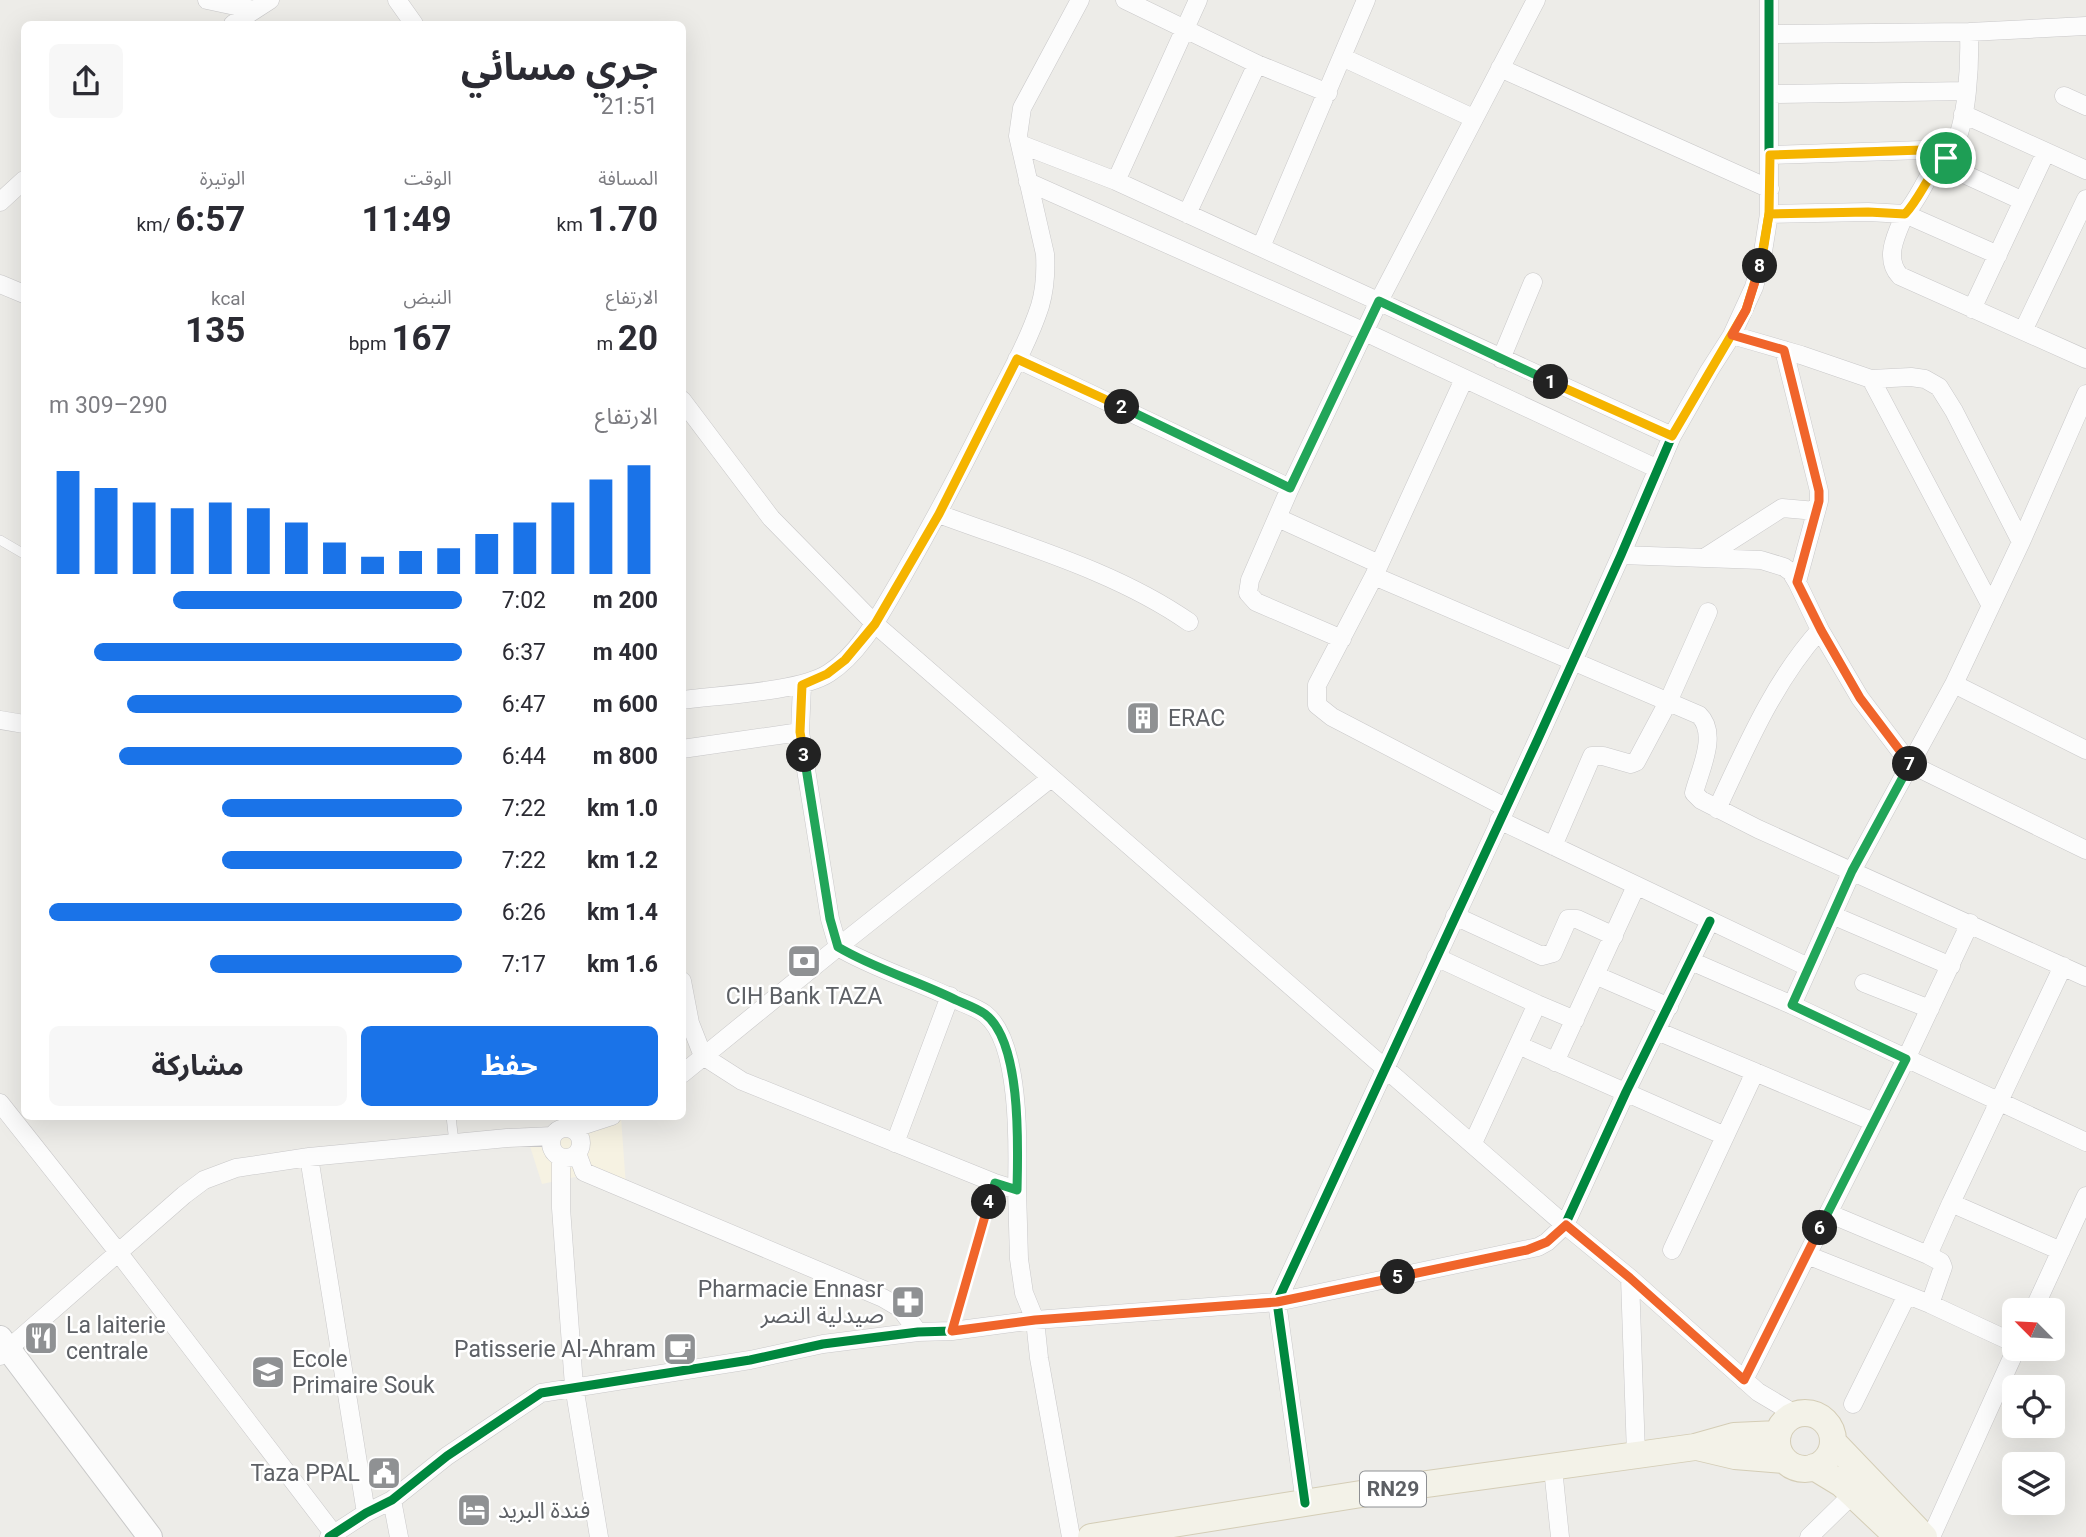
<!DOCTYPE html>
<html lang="ar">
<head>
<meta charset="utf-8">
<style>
	:root { --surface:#fff; --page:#f7f7f7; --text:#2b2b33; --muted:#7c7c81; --accent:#1a73e8 }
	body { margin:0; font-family:Roboto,"Noto Sans Arabic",sans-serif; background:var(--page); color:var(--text); direction:rtl; height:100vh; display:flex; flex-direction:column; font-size:26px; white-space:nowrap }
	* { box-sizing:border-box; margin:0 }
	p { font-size:23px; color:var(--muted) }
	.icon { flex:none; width:38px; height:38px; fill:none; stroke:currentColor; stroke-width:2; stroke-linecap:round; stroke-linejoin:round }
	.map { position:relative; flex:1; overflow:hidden; direction:ltr }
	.side { position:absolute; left:21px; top:21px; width:665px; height:1099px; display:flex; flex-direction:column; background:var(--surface); border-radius:10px; box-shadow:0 7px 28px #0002; direction:rtl }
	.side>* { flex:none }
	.needle { width:46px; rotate:294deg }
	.controls { position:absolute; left:2002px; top:1298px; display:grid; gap:14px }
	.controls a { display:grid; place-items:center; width:63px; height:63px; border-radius:10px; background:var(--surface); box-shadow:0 7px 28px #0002; font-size:35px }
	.pin { position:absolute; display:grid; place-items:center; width:60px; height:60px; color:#fff; margin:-30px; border:4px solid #fff; border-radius:50%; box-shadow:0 2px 7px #0007 }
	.km { position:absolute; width:35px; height:35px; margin:-18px; border-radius:50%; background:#222; color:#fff; font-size:19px; line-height:35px; text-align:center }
	.round { display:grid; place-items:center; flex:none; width:74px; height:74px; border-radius:10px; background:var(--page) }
	.headline { display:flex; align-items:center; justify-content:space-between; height:119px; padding:0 28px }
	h1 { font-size:38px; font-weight:700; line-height:52px }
	.metrics { display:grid; grid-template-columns:repeat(3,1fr); gap:10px; height:119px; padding:7px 28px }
	.metrics div { display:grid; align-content:center }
	.metrics b { font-size:35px; font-weight:700 }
	.metrics small { font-size:19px; font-weight:400 }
	.metrics p { font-size:19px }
	.chart { height:196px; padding:14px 28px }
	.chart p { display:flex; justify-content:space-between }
	.chart svg { width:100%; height:126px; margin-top:7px; stroke:var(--accent); stroke-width:6 }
	.primary-button { display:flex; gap:14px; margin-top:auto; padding:14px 28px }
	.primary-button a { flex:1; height:80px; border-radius:10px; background:var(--accent); color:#fff; font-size:28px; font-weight:700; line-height:80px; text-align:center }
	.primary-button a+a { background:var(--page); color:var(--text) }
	ul { padding:0 28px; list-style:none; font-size:23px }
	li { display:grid; grid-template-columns:112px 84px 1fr; align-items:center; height:52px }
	li i { height:18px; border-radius:9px; background:var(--accent) }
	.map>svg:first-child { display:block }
	.commercial { fill:#f6f2e2 }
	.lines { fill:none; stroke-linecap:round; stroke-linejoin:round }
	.lane-casing { stroke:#c9c8c9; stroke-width:10 }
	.street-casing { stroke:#c9c8c9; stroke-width:19 }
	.secondary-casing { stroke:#c8c8c8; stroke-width:26 }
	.primary-casing { stroke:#d4cdb6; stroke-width:28 }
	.lane { stroke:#fcfcfc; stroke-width:9 }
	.street { stroke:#fcfcfc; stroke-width:18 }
	.secondary { stroke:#fcfcfc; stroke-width:24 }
	.primary { stroke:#f3f2e8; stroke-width:26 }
	.cycleway-casing { stroke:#fff; stroke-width:13 }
	.cycleway { stroke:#00873e; stroke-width:9 }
	.split-1-casing { stroke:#fff; stroke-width:14 }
	.split-2-casing { stroke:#fff; stroke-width:14 }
	.split-3-casing { stroke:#fff; stroke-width:14 }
	.split-4-casing { stroke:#fff; stroke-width:14 }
	.split-5-casing { stroke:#fff; stroke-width:14 }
	.split-6-casing { stroke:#fff; stroke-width:14 }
	.split-7-casing { stroke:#fff; stroke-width:14 }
	.split-8-casing { stroke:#fff; stroke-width:14 }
	.split-9-casing { stroke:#fff; stroke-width:14 }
	.split-1 { stroke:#f5b400; stroke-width:9 }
	.split-2 { stroke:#22a559; stroke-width:9 }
	.split-3 { stroke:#f5b400; stroke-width:9 }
	.split-4 { stroke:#22a559; stroke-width:9 }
	.split-5 { stroke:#f0652b; stroke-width:9 }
	.split-6 { stroke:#f0652b; stroke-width:9 }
	.split-7 { stroke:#22a559; stroke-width:9 }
	.split-8 { stroke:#f0652b; stroke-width:9 }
	.split-9 { stroke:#f5b400; stroke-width:9 }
	.labels { text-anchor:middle; stroke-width:5; stroke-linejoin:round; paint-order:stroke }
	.shield { fill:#fff; stroke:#8e9093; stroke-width:2 }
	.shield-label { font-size:21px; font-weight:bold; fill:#5d6065 }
	.poi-label { font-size:23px; fill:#5d6065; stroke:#fff; text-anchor:start }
</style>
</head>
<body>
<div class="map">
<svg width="2086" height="1537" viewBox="0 0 2086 1537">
	<rect width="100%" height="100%" fill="#edece8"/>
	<!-- commercial -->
	<path class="commercial" d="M609 1117H621L626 1187 594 1173 542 1184 527 1137Z"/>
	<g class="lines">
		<!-- lane casing -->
		<g class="lane-casing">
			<path id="lane" d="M0 540 24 554
				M451 1116 454 1143
				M952 1331 995 1183"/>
		</g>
		<!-- street casing -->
		<g class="street-casing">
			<path id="street" d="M207 0 254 10
				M397 0 414 24
				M1125 0 1257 64 1328 93
				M233 24 270 0
				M1969 32C1970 62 1968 123 1952 149 1947 158 1937 164 1931 173 1922 187 1916 202 1905 214L1998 255
				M1770 34 1969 32 2086 26
				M1342 57 1473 118
				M1500 68 1770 189
				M1770 94 1967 91
				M2064 96 2086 106
				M1963 114 2086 170
				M1020 144 1116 181 1672 436
				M1770 155 1953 149
				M1940 163 2023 201
				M1116 181 1198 0
				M1028 182 1365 332 1658 469
				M0 202 24 180
				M1187 214 1257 64
				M1769 214 1868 212 1905 214C1897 233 1883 258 1900 276L2086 359
				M1261 247 1366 0
				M0 284 24 294
				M1972 309 2046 152
				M2023 331 2086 199
				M1732 335 1801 355 1871 379 1911 377 1925 379 1939 387 1954 411 2021 542
				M1784 350 1819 491V501L1797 582
				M1017 359 1290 488
				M1501 359 1533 282
				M1464 379 1374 576 1317 685V705L1332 717 1505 807
				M1871 379 1990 604
				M682 400 771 518 875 624 1565 1225 1630 1278 1758 1392 1795 1414
				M939 514C1022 545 1116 571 1189 622
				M1278 518 1379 564
				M1621 555 1761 560 1784 567 1791 572 1797 582 1820 630 1860 698 1910 764 2086 850
				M1704 558 1782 508 1816 511
				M1374 576 1699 715C1719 734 1699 772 1694 793L1701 800 1758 829 2086 977
				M1342 639 1256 602 1248 593 1250 580 1290 488 1379 301 1536 0
				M1954 684 2086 750
				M802 685 800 732 830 919 838 947C875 969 918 981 956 1000 965 1004 977 1008 985 1014 1021 1042 1018 1148 1017 1190
				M682 700C719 695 800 692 829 673 862 652 882 610 902 577 931 526 959 474 985 422 1004 384 1027 346 1040 306 1045 289 1046 272 1045 254L1018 136 1022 108 1080 0
				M0 720 24 724
				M682 749 800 732
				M1717 809C1746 747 1774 681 1820 630
				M1499 820 1808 967
				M1553 846 1592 756H1603L1631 764 1636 762 1668 702 1708 612
				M1832 915 1951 966
				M1455 916 1542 956 1553 953 1568 919H1577L1614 936
				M1436 957 1537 1004 1473 1143
				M1691 961 1792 1005 2086 1142
				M1595 975 1669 1007
				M682 981 690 1023 703 1056 742 1081 995 1183 1017 1190 1019 1259 1024 1293 1035 1320 1039 1358 1071 1537
				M1864 983 1930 1009
				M1537 1004 1575 1020
				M1792 1005 1852 871 1954 684 2021 542 2086 394
				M1657 1031 1874 1122
				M1518 1045 1725 1136
				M1555 1062 1636 886
				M682 1074 838 947 1051 778
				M0 1103 118 1252 336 1537
				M551 1143a15 15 0 1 1 30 0a15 15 0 1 1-30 0Z
				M572 1129 612 1116
				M895 1143 950 996
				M577 1153 584 1172 883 1298 900 1308 918 1332
				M309 1157 366 1513
				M561 1157V1208L574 1386 599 1537
				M1951 1203 2061 1251
				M1828 1213 1928 1255 1951 1203 2063 966
				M1672 1250 1755 1072
				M1807 1255 1930 1304 2014 1343
				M1928 1255 1941 1262 1943 1267 1930 1304
				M1630 1278 1636 1455
				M2033 1311 2086 1196
				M0 1356 184 1195 204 1180 236 1168 309 1157 507 1138 553 1136
				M1744 1380 1906 1059 1970 923
				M1853 1404 1907 1295
				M1553 1468 1560 1537
				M392 1500 399 1537
				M1305 1503 1277 1302 1537 741 1621 555 1672 436 1709 371 1732 335 1754 287 1762 258 1769 214V0
				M329 1537 366 1513 392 1500 447 1456 541 1393 750 1360 823 1344 918 1332 952 1331 1035 1320 1277 1302 1538 1247 1547 1242 1565 1225 1626 1092 1710 921
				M1809 1537 1853 1494
				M1931 1537 2016 1349"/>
		</g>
		<!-- secondary casing -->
		<g class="secondary-casing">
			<path id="secondary" d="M0 1338 150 1537"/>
		</g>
		<!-- primary casing -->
		<g class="primary-casing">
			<path id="primary" d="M1777 1441a28 28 0 1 1 56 0a28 28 0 1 1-56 0Z
				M1833 1442 1924 1537
				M1697 1447 1735 1456 1784 1460
				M1814 1467 1842 1484 1898 1537
				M1091 1537 1405 1487 1695 1447 1734 1436 1778 1434"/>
		</g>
		<!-- lane -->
		<use href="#lane" class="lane"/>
		<!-- street -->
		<use href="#street" class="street"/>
		<!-- secondary -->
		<use href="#secondary" class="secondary"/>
		<!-- primary -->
		<use href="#primary" class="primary"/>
		<!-- cycleway casing -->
		<g class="cycleway-casing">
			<path id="cycleway" d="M1305 1503 1277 1302 1537 741 1621 555 1672 436 1709 371 1732 335 1754 287 1762 258 1769 214V0
				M329 1537 366 1513 392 1500 447 1456 541 1393 750 1360 823 1344 918 1332 952 1331 1035 1320 1277 1302 1538 1247 1547 1242 1565 1225 1626 1092 1710 921"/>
		</g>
		<!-- cycleway -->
		<use href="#cycleway" class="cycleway"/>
	</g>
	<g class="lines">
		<!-- split-1 casing -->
		<g class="split-1-casing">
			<path id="split-1" d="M1551 382 1672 436 1746 310 1762 258 1769 214 1868 212 1905 214C1921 197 1928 173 1946 158"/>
		</g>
		<!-- split-2 casing -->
		<g class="split-2-casing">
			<path id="split-2" d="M1122 407 1290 488 1379 301 1551 382"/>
		</g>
		<!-- split-3 casing -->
		<g class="split-3-casing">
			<path id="split-3" d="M804 755 800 732 802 685 827 674 845 660 875 624 939 514 1017 359 1122 407"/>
		</g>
		<!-- split-4 casing -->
		<g class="split-4-casing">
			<path id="split-4" d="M804 755 830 919 838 947C875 969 918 981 956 1000 965 1004 977 1008 985 1014 1022 1042 1018 1148 1017 1190L995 1183 989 1202"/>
		</g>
		<!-- split-5 casing -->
		<g class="split-5-casing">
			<path id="split-5" d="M989 1202 952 1331 1035 1320 1277 1302 1398 1277"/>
		</g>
		<!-- split-6 casing -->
		<g class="split-6-casing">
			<path id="split-6" d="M1398 1277 1527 1250 1547 1242 1566 1225 1630 1278 1744 1380 1820 1228"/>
		</g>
		<!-- split-7 casing -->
		<g class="split-7-casing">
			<path id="split-7" d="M1820 1228 1906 1059 1792 1005 1852 871 1910 764"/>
		</g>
		<!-- split-8 casing -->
		<g class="split-8-casing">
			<path id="split-8" d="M1760 266 1746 310 1732 335 1784 350 1819 491V501L1797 582 1821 630 1860 698 1910 764"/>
		</g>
		<!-- split-9 casing -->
		<g class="split-9-casing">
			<path id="split-9" d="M1760 266 1769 214 1770 155 1953 149 1946 158"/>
		</g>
		<!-- split-1 -->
		<use href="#split-1" class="split-1"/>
		<!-- split-2 -->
		<use href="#split-2" class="split-2"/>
		<!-- split-3 -->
		<use href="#split-3" class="split-3"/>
		<!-- split-4 -->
		<use href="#split-4" class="split-4"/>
		<!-- split-5 -->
		<use href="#split-5" class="split-5"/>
		<!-- split-6 -->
		<use href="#split-6" class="split-6"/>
		<!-- split-7 -->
		<use href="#split-7" class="split-7"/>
		<!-- split-8 -->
		<use href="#split-8" class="split-8"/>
		<!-- split-9 -->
		<use href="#split-9" class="split-9"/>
	</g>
	<!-- icons -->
	<defs>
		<g id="building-square" transform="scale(1.75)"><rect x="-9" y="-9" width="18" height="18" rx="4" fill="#8f9193" stroke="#fff"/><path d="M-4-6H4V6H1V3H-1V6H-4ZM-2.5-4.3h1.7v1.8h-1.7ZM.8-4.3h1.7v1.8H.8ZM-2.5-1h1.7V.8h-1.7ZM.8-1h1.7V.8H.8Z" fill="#fff"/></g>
		<g id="bank-square" transform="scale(1.75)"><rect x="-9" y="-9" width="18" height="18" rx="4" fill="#8f9193" stroke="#fff"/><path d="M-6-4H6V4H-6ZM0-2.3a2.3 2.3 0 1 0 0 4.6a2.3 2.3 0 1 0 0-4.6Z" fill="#fff"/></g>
		<g id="pharmacy-square" transform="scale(1.75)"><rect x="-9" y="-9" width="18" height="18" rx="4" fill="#8f9193" stroke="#fff"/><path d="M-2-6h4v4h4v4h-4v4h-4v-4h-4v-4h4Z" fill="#fff"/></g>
		<g id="restaurant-square" transform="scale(1.75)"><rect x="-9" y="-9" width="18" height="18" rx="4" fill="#8f9193" stroke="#fff"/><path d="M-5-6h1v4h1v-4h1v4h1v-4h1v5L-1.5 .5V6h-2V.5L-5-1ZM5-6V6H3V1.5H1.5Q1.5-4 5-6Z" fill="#fff"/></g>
		<g id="cafe-square" transform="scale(1.75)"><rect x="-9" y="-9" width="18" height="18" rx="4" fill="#8f9193" stroke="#fff"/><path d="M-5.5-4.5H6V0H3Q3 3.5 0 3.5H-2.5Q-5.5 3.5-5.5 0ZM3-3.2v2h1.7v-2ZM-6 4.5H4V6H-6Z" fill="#fff"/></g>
		<g id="school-square" transform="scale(1.75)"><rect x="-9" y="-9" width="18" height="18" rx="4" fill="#8f9193" stroke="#fff"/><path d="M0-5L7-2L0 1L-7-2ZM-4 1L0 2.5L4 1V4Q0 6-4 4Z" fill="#fff"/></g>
		<g id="civic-square" transform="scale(1.75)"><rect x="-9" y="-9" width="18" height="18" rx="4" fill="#8f9193" stroke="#fff"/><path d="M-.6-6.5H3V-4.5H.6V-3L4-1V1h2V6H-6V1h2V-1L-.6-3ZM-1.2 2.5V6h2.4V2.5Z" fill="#fff"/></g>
		<g id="hotel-square" transform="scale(1.75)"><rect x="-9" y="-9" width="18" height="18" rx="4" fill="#8f9193" stroke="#fff"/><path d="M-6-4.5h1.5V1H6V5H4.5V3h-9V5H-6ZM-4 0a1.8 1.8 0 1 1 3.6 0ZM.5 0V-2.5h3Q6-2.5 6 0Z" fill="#fff"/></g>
	</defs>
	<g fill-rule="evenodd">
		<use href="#building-square" x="1143" y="718"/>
		<use href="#bank-square" x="804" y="961"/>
		<use href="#pharmacy-square" x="908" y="1302"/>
		<use href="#restaurant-square" x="41" y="1338"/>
		<use href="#cafe-square" x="680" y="1349"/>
		<use href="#school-square" x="268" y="1372"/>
		<use href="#civic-square" x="384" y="1473"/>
		<use href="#hotel-square" x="474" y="1510"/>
	</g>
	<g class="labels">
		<!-- shield labels -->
		<rect class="shield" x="1360" y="1471.5" width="66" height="35" rx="5"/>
		<g class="shield-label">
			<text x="1393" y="1496">RN29</text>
		</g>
		<!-- poi labels -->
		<g class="poi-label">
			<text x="1168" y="726">ERAC</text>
			<text x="804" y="1004" text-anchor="middle">CIH Bank TAZA</text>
			<text x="884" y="1297" text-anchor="end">Pharmacie Ennasr<tspan x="884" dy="26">صيدلية النصر</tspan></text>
			<text x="66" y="1333">La laiterie<tspan x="66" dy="26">centrale</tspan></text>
			<text x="656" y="1357" text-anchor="end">Patisserie Al-Ahram</text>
			<text x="292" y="1367">Ecole<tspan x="292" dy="26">Primaire Souk</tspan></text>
			<text x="360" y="1481" text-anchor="end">Taza PPAL</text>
			<text x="498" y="1518">فندة البريد</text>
		</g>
	</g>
</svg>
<div class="controls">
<a><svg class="needle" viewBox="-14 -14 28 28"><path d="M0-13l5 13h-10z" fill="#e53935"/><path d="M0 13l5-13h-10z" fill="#7c7c81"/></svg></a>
<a><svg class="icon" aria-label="locate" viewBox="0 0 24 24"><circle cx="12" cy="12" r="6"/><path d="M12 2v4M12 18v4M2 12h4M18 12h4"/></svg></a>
<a><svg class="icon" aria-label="layers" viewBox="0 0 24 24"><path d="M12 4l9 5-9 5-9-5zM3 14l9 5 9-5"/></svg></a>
</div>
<div class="pin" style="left:1946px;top:158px;background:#1e9e55"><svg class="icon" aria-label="arrive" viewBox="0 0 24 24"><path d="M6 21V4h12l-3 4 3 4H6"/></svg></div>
<b class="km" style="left:1551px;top:382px">1</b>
<b class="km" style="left:1122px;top:407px">2</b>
<b class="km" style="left:804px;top:755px">3</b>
<b class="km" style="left:989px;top:1202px">4</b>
<b class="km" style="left:1398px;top:1277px">5</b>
<b class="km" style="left:1820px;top:1228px">6</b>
<b class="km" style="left:1910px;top:764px">7</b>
<b class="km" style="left:1760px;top:266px">8</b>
<section class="side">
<div class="headline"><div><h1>جري مسائي</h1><p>21:51</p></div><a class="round"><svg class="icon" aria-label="share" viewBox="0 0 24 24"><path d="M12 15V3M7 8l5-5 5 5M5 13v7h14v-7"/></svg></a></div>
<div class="metrics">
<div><p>المسافة</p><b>1.70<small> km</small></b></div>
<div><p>الوقت</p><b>11:49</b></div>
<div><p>الوتيرة</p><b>6:57<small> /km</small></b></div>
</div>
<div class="metrics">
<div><p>الارتفاع</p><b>20<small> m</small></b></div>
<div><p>النبض</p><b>167<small> bpm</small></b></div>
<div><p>kcal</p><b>135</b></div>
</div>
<div class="chart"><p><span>الارتفاع</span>290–309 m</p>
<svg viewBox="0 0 160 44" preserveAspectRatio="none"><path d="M5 44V8M15 44V14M25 44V19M35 44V21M45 44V19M55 44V21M65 44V26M75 44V33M85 44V38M95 44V36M105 44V35M115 44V30M125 44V26M135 44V19M145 44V11M155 44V6"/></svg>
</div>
<ul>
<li><b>200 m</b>7:02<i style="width:70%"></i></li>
<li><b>400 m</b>6:37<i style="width:89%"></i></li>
<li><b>600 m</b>6:47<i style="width:81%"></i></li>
<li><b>800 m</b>6:44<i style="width:83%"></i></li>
<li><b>1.0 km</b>7:22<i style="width:58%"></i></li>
<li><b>1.2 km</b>7:22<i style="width:58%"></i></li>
<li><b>1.4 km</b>6:26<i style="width:100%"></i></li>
<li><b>1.6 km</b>7:17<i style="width:61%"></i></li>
</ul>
<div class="primary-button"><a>حفظ</a><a>مشاركة</a></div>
</section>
</div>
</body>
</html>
